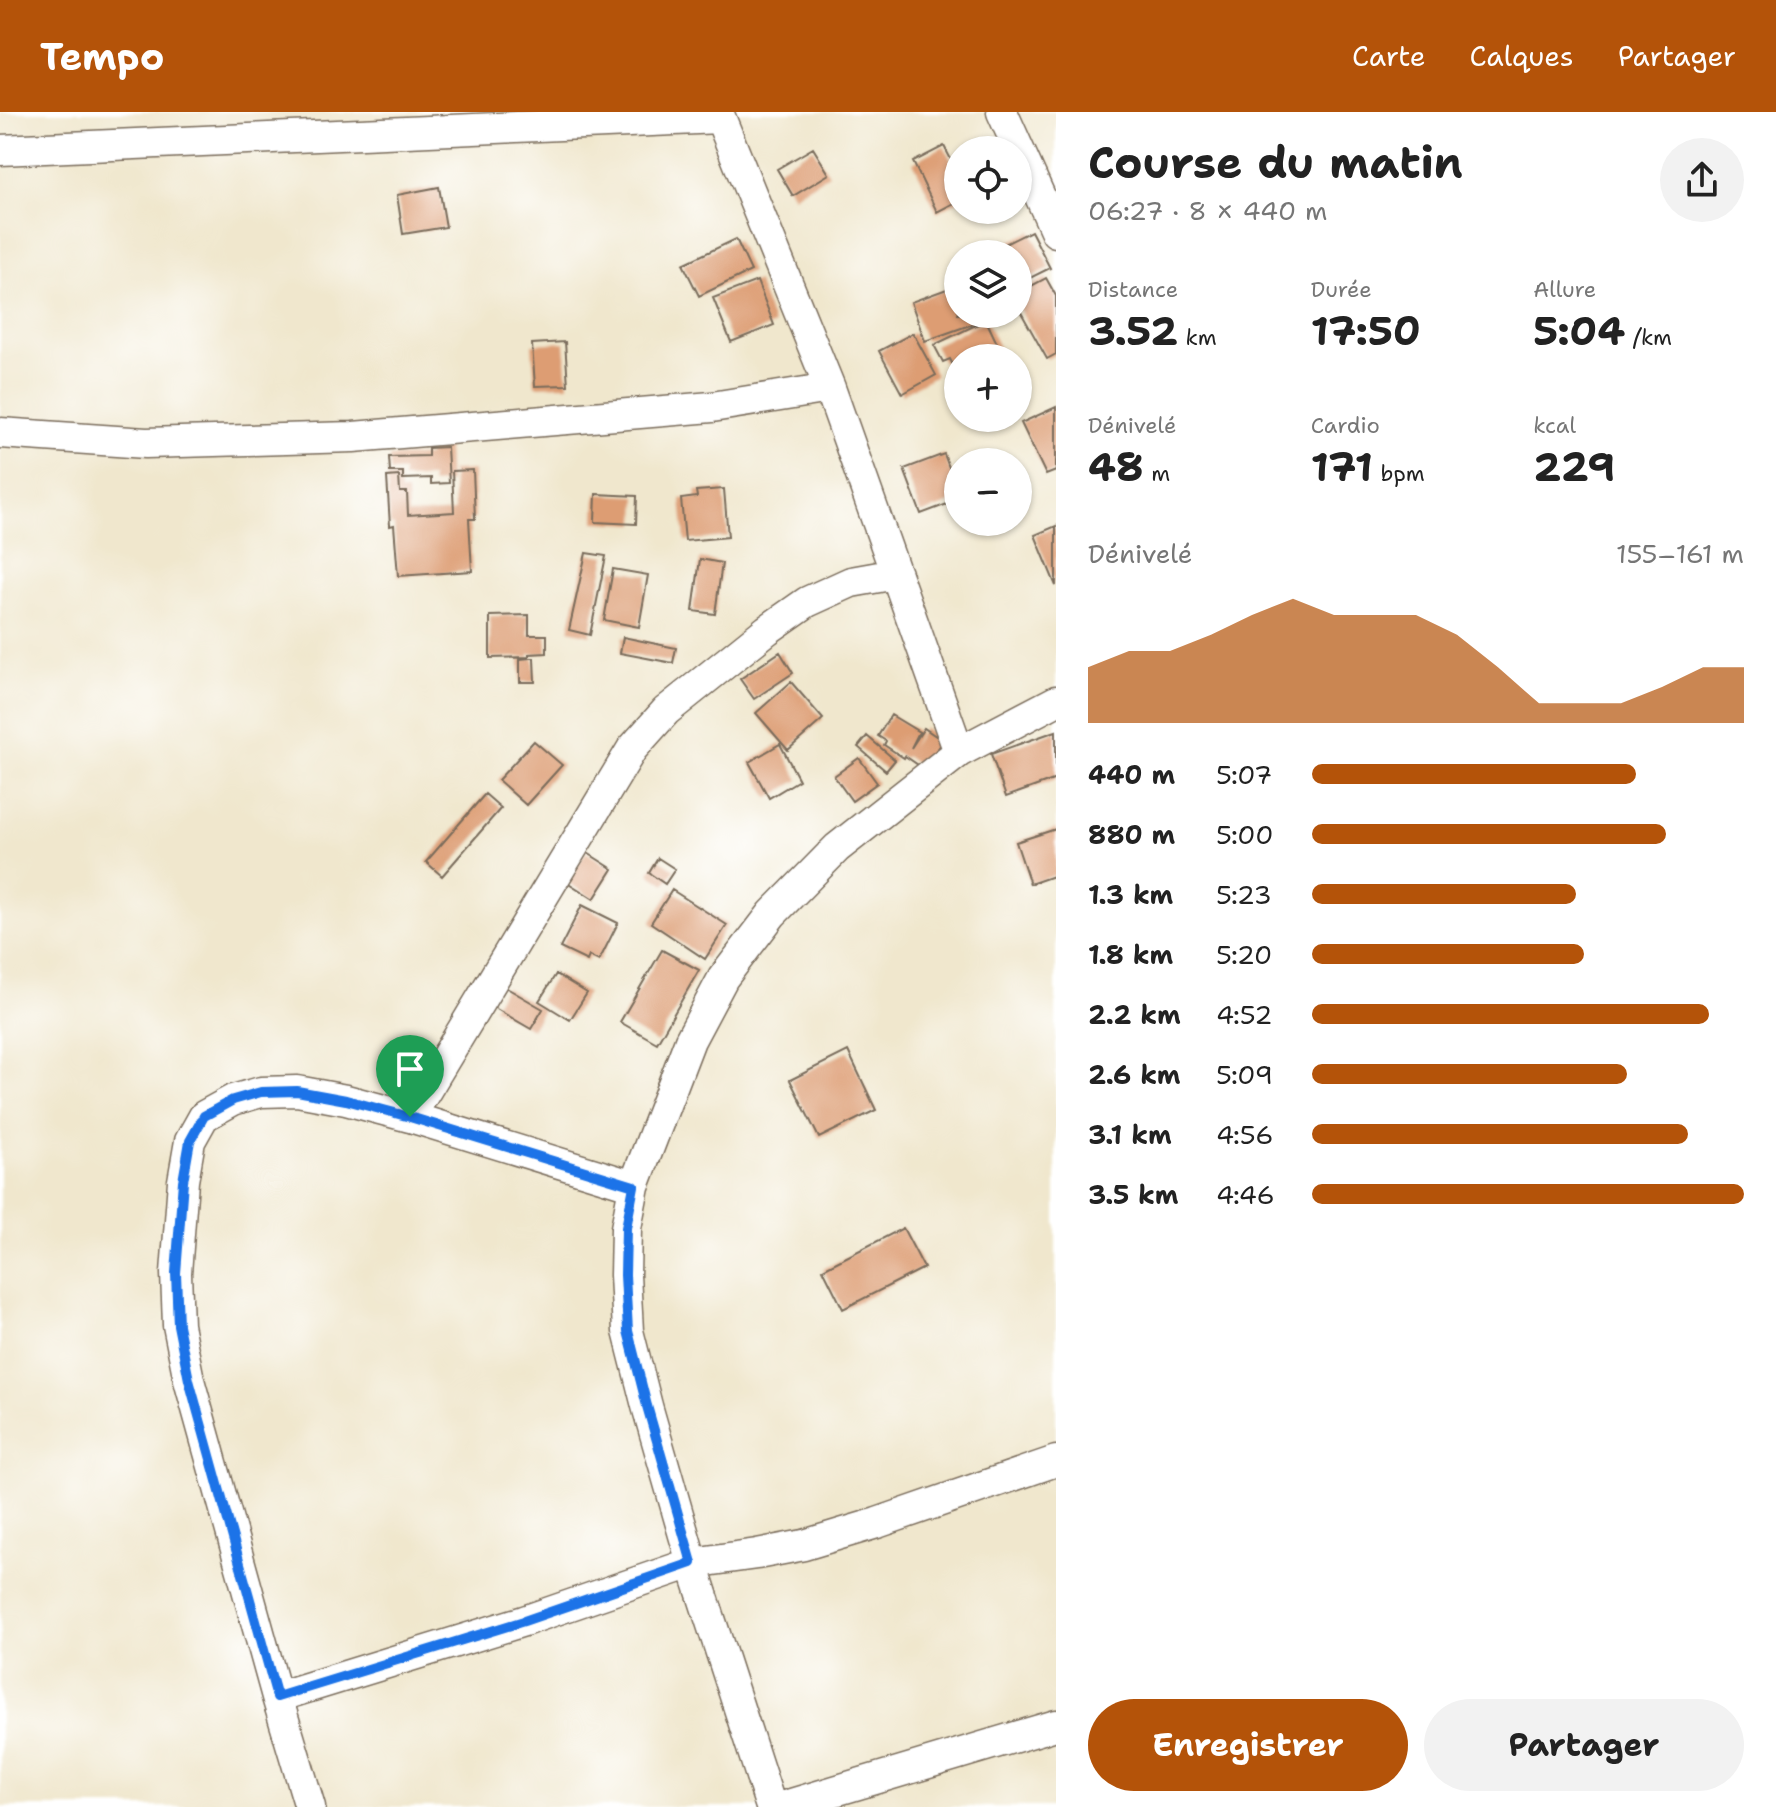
<!DOCTYPE html>
<html lang="fr">
<head>
<meta charset="utf-8">
<style>
	:root { --surface:#fff; --page:#f2f2f2; --text:#222; --muted:#767676; --accent:#b45309 }
	body { margin:0; font-family:"Shantell Sans",sans-serif; background:var(--page); color:var(--text); height:100vh; display:flex; flex-direction:column; font-size:30px; white-space:nowrap }
	* { box-sizing:border-box; margin:0 }
	p { font-size:26px; color:var(--muted) }
	.icon { flex:none; width:44px; height:44px; fill:none; stroke:currentColor; stroke-width:2; stroke-linecap:round; stroke-linejoin:round }
	.map { position:relative; flex:1; overflow:hidden }
	.drawer { display:flex; flex-direction:column; background:var(--surface); width:720px }
	.drawer>* { flex:none }
	.tools { position:absolute; left:944px; top:24px; display:grid; gap:16px }
	.tools a { display:grid; place-items:center; width:88px; height:88px; border-radius:50%; background:var(--surface); box-shadow:0 2px 6px #0004; font-size:40px }
	.pin { position:absolute; display:grid; place-items:center; width:68px; height:68px; color:#fff; margin:-82px -34px; border-radius:50% 50% 50% 0; rotate:-45deg; box-shadow:0 0 8px #0007 }
	.pin .icon { rotate:45deg }
	.round { display:grid; place-items:center; flex:none; width:84px; height:84px; border-radius:42px; background:var(--page) }
	.overview { display:flex; align-items:center; justify-content:space-between; height:136px; padding:0 32px }
	h1 { font-size:44px; font-weight:700; line-height:60px }
	.figures { display:grid; grid-template-columns:repeat(3,1fr); gap:12px; height:136px; padding:8px 32px }
	.figures div { display:grid; align-content:center }
	.figures b { font-size:40px; font-weight:700 }
	.figures small { font-size:22px; font-weight:400 }
	.figures p { font-size:22px }
	.chart { height:224px; padding:16px 32px }
	.chart p { display:flex; justify-content:space-between }
	.chart svg { width:100%; height:144px; margin-top:8px; fill:var(--accent); opacity:.7 }
	.primary-button { display:flex; gap:16px; margin-top:auto; padding:16px 32px }
	.primary-button a { flex:1; height:92px; border-radius:48px; background:var(--accent); color:#fff; font-size:32px; font-weight:700; line-height:92px; text-align:center }
	.primary-button a+a { background:var(--page); color:var(--text) }
	ul { padding:0 32px; list-style:none; font-size:26px }
	li { display:grid; grid-template-columns:128px 96px 1fr; align-items:center; height:60px }
	li i { height:20px; border-radius:10px; background:var(--accent) }
	header { display:flex; align-items:center; gap:48px; box-sizing:border-box; height:112px; padding:0 40px; background:var(--accent); color:#fff }
	header strong { font-size:38px }
	nav { display:flex; gap:44px; margin-inline-start:auto; font-size:28px }
	main { display:flex; flex:1; min-height:0 }
	.map>svg:first-child { display:block }
	.building { fill:#dd9d73 }
	.lines { fill:none; stroke-linecap:round; stroke-linejoin:round }
	.street-casing { stroke:#7a6c5b; stroke-width:33 }
	.street { stroke:#fff; stroke-width:30 }
	.route-casing { stroke:#fff; stroke-width:16 }
	.route { stroke:#1a73e8; stroke-width:10 }
</style>
</head>
<body>
<header>
<strong>Tempo</strong>
<nav><a>Carte</a><a>Calques</a><a>Partager</a></nav>
</header>
<main>
<div class="map">
<svg width="1056" height="1695" viewBox="0 0 1056 1695">
	<rect width="100%" height="100%" fill="#fff"/>
	<filter id="ink" filterUnits="userSpaceOnUse"><feTurbulence type="fractalNoise" baseFrequency=".0125" numOctaves="2"/><feDisplacementMap in="SourceGraphic" scale="16" xChannelSelector="R" yChannelSelector="G"/><feConvolveMatrix kernelMatrix="1 2 1 2 8 2 1 2 1" color-interpolation-filters="sRGB"/></filter>
	<filter id="wash" filterUnits="userSpaceOnUse"><feTurbulence type="fractalNoise" baseFrequency=".006" numOctaves="4" result="noise"/><feDisplacementMap in="SourceGraphic" scale="32" xChannelSelector="R" yChannelSelector="G"/><feGaussianBlur stdDeviation="1.8" result="paint"/><feColorMatrix in="noise" values="0 0 0 0 0 0 0 0 0 0 0 0 0 0 0 0 0 1.4 0 .05"/><feComposite in="paint" operator="in"/></filter>
	<g filter="url(#wash)">
		<rect width="100%" height="100%" fill="#f0e7cd"/>
		<g id="blocks">
			<!-- building -->
			<path class="building" d="M944 34 958 61V89L937 100 913 50Z
				M813 36 829 62 793 84 777 57Z
				M439 75 446 115 403 122 397 83Z
				M1031 119 1050 156 1018 172V142H985Z
				M736 127 751 159 699 184 683 152Z
				M1046 166 1056 184V242L1047 247 1018 195V181Z
				M757 169 774 213 731 230 713 186Z
				M958 173V202H979L981 209 925 229 911 190Z
				M986 208 1004 246H958V263L950 247 943 250 934 233Z
				M913 221 936 263 902 282 879 239Z
				M565 230 568 273 535 274 532 232Z
				M1056 295V359L1046 363 1021 311Z
				M447 335 449 371 431 372V366L403 367V360H390L389 345 428 344V336Z
				M944 342 958 380V388L921 402 904 357Z
				M473 358 475 407H469L472 459 398 464 394 413 390 414 387 365 399 364 400 380H407L408 403 454 400 452 359Z
				M724 377 728 425 685 429 681 387 697 385 696 379Z
				M596 382 637 384 636 412 595 410Z
				M1056 414V474L1035 423Z
				M586 441 606 444 590 523 569 518Z
				M700 447 722 451 715 502 693 499Z
				M613 457 648 463 639 515 604 508Z
				M529 503V523H547V541L529 542V545L490 546V504Z
				M623 525 676 536 673 551 620 541Z
				M780 540 793 561 754 587 740 567Z
				M531 546H534L535 570H520V547Z
				M791 570 823 607 788 638 756 601Z
				M891 603 919 620 911 636 924 616 943 629 924 657 905 644 904 646 884 633 886 629 878 624Z
				M1056 619V667L1006 685 991 642Z
				M867 624 895 648 886 659 858 635Z
				M534 629 562 653 526 693 498 668Z
				M780 632 799 668 769 686 749 650Z
				M859 646 877 671 852 689 834 664Z
				M485 682 501 696 442 764 426 750Z
				M1056 717V763L1030 772 1016 730Z
				M586 740 613 757 594 787 567 770Z
				M658 746 675 757 665 772 649 761Z
				M672 778 727 813 705 847 651 811Z
				M582 793 618 811 599 849 589 844 587 849 560 836Z
				M662 838 699 858 657 931 620 910Z
				M556 862 587 881 570 908 539 889Z
				M505 875 543 897 531 917 493 895Z
				M848 939 876 998 819 1026 790 968Z
				M903 1116 924 1156 843 1197 823 1157Z"/>
		</g>
	</g>
	<g filter="url(#ink)">
		<use href="#blocks" fill-opacity="0" stroke="#7a6c5b" stroke-width="2"/>
		<g class="lines">
			<!-- street casing -->
			<g class="street-casing">
				<path id="street" d="M718 0 830 276 959 640
					M1002 0 1056 120
					M0 38 720 6
					M0 321 146 331 353 325 712 295 830 276
					M410 1005 632 637 666 599 767 518 807 490 851 470 896 462
					M277 1585 524 1509 692 1451 757 1442 804 1433 877 1411 1056 1349
					M310 1695 277 1585 189 1268 178 1213 176 1161 183 1069 190 1029 204 1004 233 988 261 980 297 979 346 988 410 1005 634 1074
					M771 1695 692 1451 647 1294 628 1219 625 1163 626 1116 634 1074 690 928 723 866 772 802 837 736 959 640 1056 589
					M781 1695 1056 1613"/>
			</g>
			<!-- street -->
			<use href="#street" class="street"/>
		</g>
	</g>
	<g class="lines" filter="url(#ink)">
		<!-- route casing -->
		<g class="route-casing">
			<path id="route" d="M297 979 346 988 410 1005 634 1074 626 1116 625 1163 628 1219 647 1294 692 1451 524 1509 277 1585 189 1268 178 1213 176 1161 183 1069 190 1029 204 1004 233 988 261 980Z"/>
		</g>
		<!-- route -->
		<use href="#route" class="route"/>
	</g>
</svg>
<div class="tools">
<a><svg class="icon" aria-label="locate" viewBox="0 0 24 24"><circle cx="12" cy="12" r="6"/><path d="M12 2v4M12 18v4M2 12h4M18 12h4"/></svg></a>
<a><svg class="icon" aria-label="layers" viewBox="0 0 24 24"><path d="M12 4l9 5-9 5-9-5zM3 14l9 5 9-5"/></svg></a>
<a>+</a>
<a>−</a>
</div>
<div class="pin" style="left:410px;top:1005px;background:#1e9e55"><svg class="icon" aria-label="arrive" viewBox="0 0 24 24"><path d="M6 21V4h12l-3 4 3 4H6"/></svg></div>
</div>
<section class="drawer">
<div class="overview"><div><h1>Course du matin</h1><p>06:27 · 8 × 440 m</p></div><a class="round"><svg class="icon" aria-label="share" viewBox="0 0 24 24"><path d="M12 15V3M7 8l5-5 5 5M5 13v7h14v-7"/></svg></a></div>
<div class="figures">
<div><p>Distance</p><b>3.52<small> km</small></b></div>
<div><p>Durée</p><b>17:50</b></div>
<div><p>Allure</p><b>5:04<small> /km</small></b></div>
</div>
<div class="figures">
<div><p>Dénivelé</p><b>48<small> m</small></b></div>
<div><p>Cardio</p><b>171<small> bpm</small></b></div>
<div><p>kcal</p><b>229</b></div>
</div>
<div class="chart"><p><span>Dénivelé</span>155–161 m</p>
<svg viewBox="0 0 160 44" preserveAspectRatio="none"><path d="M0 44V27L10 22L20 22L30 17L40 11L50 6L60 11L70 11L80 11L90 17L100 27L110 38L120 38L130 38L140 33L150 27L160 27V44z"/></svg>
</div>
<ul>
<li><b>440 m</b>5:07<i style="width:75%"></i></li>
<li><b>880 m</b>5:00<i style="width:82%"></i></li>
<li><b>1.3 km</b>5:23<i style="width:61%"></i></li>
<li><b>1.8 km</b>5:20<i style="width:63%"></i></li>
<li><b>2.2 km</b>4:52<i style="width:92%"></i></li>
<li><b>2.6 km</b>5:09<i style="width:73%"></i></li>
<li><b>3.1 km</b>4:56<i style="width:87%"></i></li>
<li><b>3.5 km</b>4:46<i style="width:100%"></i></li>
</ul>
<div class="primary-button"><a>Enregistrer</a><a>Partager</a></div>
</section>
</main>
</body>
</html>
